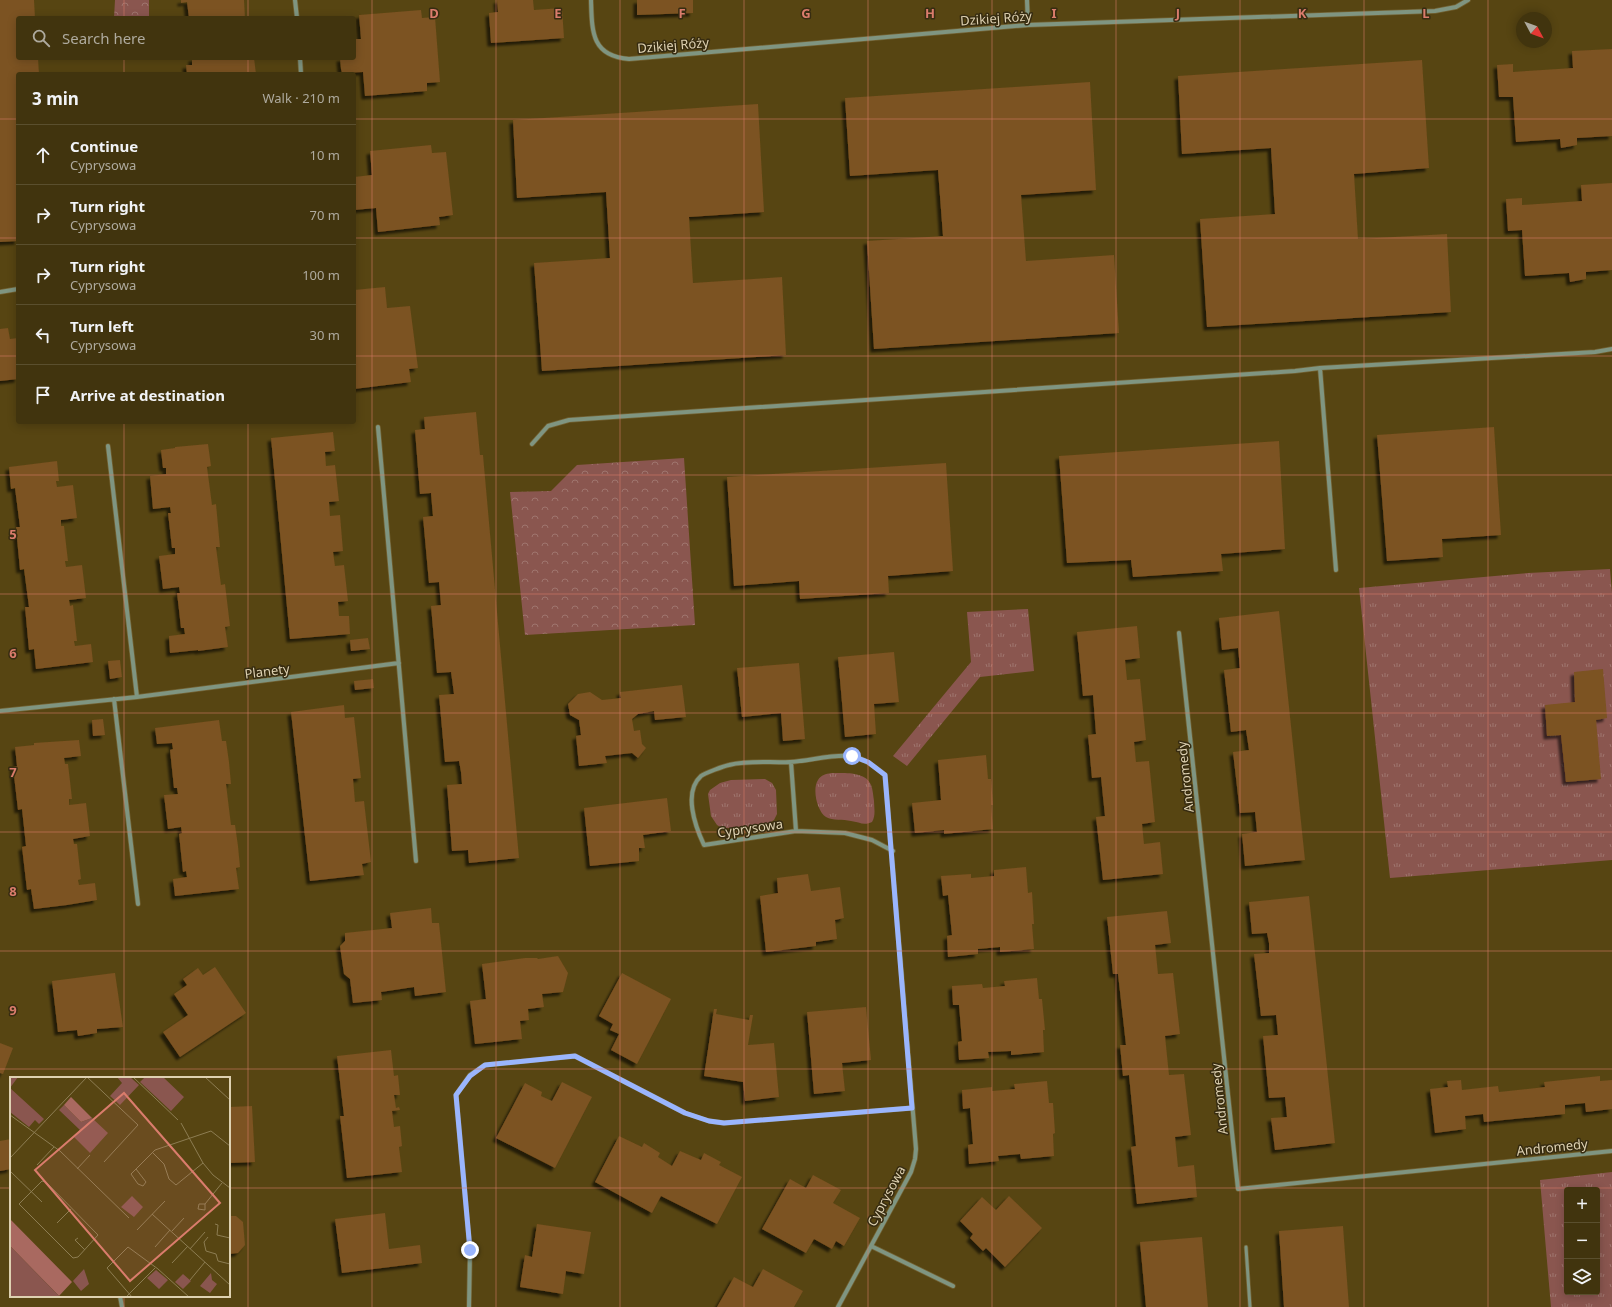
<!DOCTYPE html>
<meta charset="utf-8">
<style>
body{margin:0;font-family:"Noto Sans",sans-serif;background:#4c3f1c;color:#f1f3f6}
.controls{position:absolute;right:12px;bottom:12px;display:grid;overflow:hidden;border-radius:4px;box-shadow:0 2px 10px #0003}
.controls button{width:36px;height:36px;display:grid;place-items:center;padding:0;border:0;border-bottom:1px solid #5a4f2e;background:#41340e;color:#f1f3f6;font:20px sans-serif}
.compass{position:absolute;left:1516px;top:12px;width:36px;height:36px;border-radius:50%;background:#41340e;box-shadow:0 2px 10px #0003;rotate:131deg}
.stop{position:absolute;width:12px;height:12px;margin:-9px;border:3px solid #9ab5fd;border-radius:50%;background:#fff}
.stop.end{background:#9ab5fd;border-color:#fff;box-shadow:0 1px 4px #0008}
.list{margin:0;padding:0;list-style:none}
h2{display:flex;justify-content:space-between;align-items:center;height:52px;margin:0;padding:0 16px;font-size:17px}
h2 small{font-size:13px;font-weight:400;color:#aeaa9e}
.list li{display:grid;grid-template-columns:26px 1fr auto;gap:12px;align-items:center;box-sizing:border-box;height:60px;padding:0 16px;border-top:1px solid #5a4f2e}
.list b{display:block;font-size:15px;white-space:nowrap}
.list p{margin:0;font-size:13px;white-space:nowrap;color:#aeaa9e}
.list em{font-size:13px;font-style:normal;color:#aeaa9e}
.icon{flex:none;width:22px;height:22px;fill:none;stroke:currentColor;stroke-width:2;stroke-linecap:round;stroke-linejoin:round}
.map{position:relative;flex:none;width:1612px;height:1307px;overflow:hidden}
.search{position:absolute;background:#41340e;box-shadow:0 2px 10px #0003;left:16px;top:16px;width:340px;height:44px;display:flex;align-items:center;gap:10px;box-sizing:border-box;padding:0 14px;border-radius:4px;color:#aeaa9e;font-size:15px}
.panel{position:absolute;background:#41340e;box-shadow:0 2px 10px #0003;left:16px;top:72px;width:340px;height:352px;border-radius:4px}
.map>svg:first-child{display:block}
.grass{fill:url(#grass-tufts);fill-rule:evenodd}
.park{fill:url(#park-crowns)}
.building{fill:#7b5221;filter:url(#shadow)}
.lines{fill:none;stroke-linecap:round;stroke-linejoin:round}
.service-casing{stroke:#726132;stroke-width:4.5}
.minor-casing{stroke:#726132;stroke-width:5.5}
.service{stroke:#7f9581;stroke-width:3}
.minor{stroke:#7f9581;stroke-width:4}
.route{stroke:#9ab5fd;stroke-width:5}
.grid{fill:none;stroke:#da7c6c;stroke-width:1;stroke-opacity:0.55}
.labels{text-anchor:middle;stroke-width:3;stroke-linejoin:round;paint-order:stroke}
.street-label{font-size:13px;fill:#ded1b1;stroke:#372c11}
.inset-road{fill:none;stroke:#8d7d52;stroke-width:1}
.view{fill:#da7c6c;fill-opacity:0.15;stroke:#da7c6c;stroke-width:2}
.inset-edge{fill:none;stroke:#ded1b1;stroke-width:2}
.grid-label{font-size:13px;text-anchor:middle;font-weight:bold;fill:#da7c6c;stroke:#372c11;stroke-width:3;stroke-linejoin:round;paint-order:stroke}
</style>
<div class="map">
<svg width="1612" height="1307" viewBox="0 0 1612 1307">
<defs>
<pattern id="grass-tufts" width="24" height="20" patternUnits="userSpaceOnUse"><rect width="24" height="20" fill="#8a564f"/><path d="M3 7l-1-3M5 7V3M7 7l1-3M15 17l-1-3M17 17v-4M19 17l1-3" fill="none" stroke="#9f756e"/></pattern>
<pattern id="park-crowns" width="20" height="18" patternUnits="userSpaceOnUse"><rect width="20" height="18" fill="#8a564f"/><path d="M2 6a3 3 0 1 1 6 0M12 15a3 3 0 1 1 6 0" fill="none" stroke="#9f756e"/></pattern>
<filter id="shadow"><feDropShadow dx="-3.5" dy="3.5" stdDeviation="1" flood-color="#0009"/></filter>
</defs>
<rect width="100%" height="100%" fill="#574512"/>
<path class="grass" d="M1610,569L1612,593V860L1390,878L1359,588L1528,573Z
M1028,609L1034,671L980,677L907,766L893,756L971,662L967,612Z
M831,773C843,773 866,771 871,785C873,790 873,795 874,801C874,808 876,815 872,822C864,826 859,822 851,821C843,819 833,821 826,817C817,811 812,789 818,780C821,775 826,774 831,773Z
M765,779L772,783L776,790L777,814L774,820L766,825L735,828H722L717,825L711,816L708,794L710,790L720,783L731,780Z
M1612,1172V1307H1551L1540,1180ZM1567,1190H1597V1292H1567Z"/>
<path class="park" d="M115,0H149V18H114Z
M684,458L695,625L525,635L510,492L551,491L577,465Z"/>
<path class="building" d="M0,0H34L35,18H18V58H38L39,74H18V241L0,242Z
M181,0H244L245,18H189L187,2L181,3Z
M497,0H533L534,10L562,8L564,38L491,43L489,13L498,12Z
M637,0H693V13L637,15Z
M421,10L422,18L435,17L440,82L427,83V91L365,96L363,72L342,73L341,69L340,58H354V39H361L359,15Z
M1612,49V136L1577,138V145L1561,148L1560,139L1516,142L1513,97H1499L1497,65L1513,64V72L1573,68L1572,51Z
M192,58H254L256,74H187L186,65H192Z
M1422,60L1429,168L1354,174L1358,239L1447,234L1451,312L1207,327L1200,219L1275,214L1271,148L1182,154L1178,76Z
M1090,82L1096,190L1021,195L1026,261L1114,255L1119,333L874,349L867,241L943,236L938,170L850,176L845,98Z
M758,104L764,212L689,217L693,283L782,277L786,355L542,371L534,263L610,258L606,192L517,198L513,120Z
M431,145L432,153L446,152L453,215L439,217L440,225L378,232L376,208L354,210V177L372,175L370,151Z
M1612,183V270L1586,272V279L1570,282L1569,273L1525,276L1522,230L1508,231L1506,199L1522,198V205L1582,201L1581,185Z
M385,287L387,308L410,306L418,368L409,369L411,382L354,389V290Z
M8,328L10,339L18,338V379L0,381V329Z
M476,412L480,455H483L519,858L469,863L468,850L452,851L447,785L462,784L461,772L459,761L445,762L439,695L454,694L451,672L437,673L431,606L441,605L439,582L429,583L423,517L433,516L432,505L431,493L420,494L415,430L425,429L424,417Z
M1494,427L1501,535L1442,539L1443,557L1387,561L1377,435Z
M333,432L335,451L325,452L326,466L335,465L339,501L329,502L330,516L340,515L343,551L333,552L335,566L344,565L348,601L338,602L339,616H349L350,634L290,639L271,438Z
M1279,441L1285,549L1221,554L1223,571L1133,577L1131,560L1067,563L1059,456Z
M208,444L211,466L207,467L212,505L216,504L220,547H216L221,585L225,584L230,626L225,627L228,647L198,651V650L170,653L169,636L185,634L184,628H181L179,610L177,593H180L179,587L163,589L159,556L175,554V548H172L168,513H171L170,507L153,509L150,476L166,474V468H163L161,450L175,448V447Z
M57,461L59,481H56L57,487L73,485L77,518L61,520V526H64L66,544L68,561H65L66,567L82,565L86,598L69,600L70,606L73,605L77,641H74L75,646L91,644L93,662L36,669L34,649L29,650L25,607H29L24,569L20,570L18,549L16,527H20L15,488L11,489L9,467Z
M946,463L953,571L888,576L889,593L800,599L799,581L734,586L727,477Z
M1279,611L1305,860L1245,866L1242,834L1257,832L1255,812L1240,813L1233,752L1249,750L1246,730L1231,732L1224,670L1240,668L1238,648L1222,650L1219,618Z
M1137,626L1140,658L1125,660L1127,680L1140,679L1146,740L1134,742L1136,762L1149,761L1155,822L1142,824L1144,844L1160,842L1163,874L1103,880L1096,817L1105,816L1103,797L1101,777L1092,778L1088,735L1096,734L1093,695L1083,696L1077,632Z
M368,638L370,649L351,651L350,640Z
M894,652L899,702L874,704L876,734L845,737L838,657Z
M120,660L122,677L110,679L108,661Z
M799,663L805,739L783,741L781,713L742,717L737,668Z
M1603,669L1607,718L1596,720L1601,779L1566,782L1561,735L1547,736L1545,705L1575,702L1574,672Z
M373,679L374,688L355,690L354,681Z
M682,685L686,717L655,720L654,711L638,714L632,719L634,731L640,730L642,744L646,748L638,758L632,753L605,756L607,763L579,766L576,736L581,735L579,720L570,715L568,704L578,694L590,692L602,700L621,698L620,692Z
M344,705L345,718L354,717L361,778L353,779L355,802L364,801L371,862L362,864L364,875L310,881L291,712Z
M103,719L105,735L93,736L92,720Z
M219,720L222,741H226L229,762L231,784H226L231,825H235L238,846L240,867L236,868L239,889L175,896L173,879L187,877L186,871L183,872L179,834L182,833L181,827L168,829L164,795L178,794L177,788H174L170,750L173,749L172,743L157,744L155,728Z
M79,740L81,756L64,758L65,764H68L70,781L72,799H69V805L86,803L90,836L73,839L74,844H77L81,879L78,880L79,885L95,883L97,900L67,905L34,909L31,889L27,890L22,847L26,846L22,809L18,810L13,767L17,766L15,747L34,745V743Z
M986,755L988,779H991L993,805H991L993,829L944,834V830L915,833L912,803L941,800L938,760Z
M667,798L671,831L643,835L645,848H639V861L590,866L584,808Z
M1026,867L1028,893L1032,892L1034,924H1032L1034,949L1000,952V947L978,949V954L948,957L947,936L952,935L948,895L943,896L941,876L971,874V878L994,876V870Z
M808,874L811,891L840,887L844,918L835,920L837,939L816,942V946L766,952L760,896L778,893L777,878Z
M1309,896L1335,1143L1275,1150L1271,1118L1287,1117L1285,1097L1269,1098L1263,1036L1278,1035L1276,1015L1261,1016L1254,954L1269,953V943L1267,933L1252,934L1249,902Z
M431,908L432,923H439L446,992L415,996L414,987L381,992L382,1000L353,1003L350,979L344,974L340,946L345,941V933L392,928L390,913Z
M1167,911L1171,943L1155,945L1156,954L1158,974L1173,973L1180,1034L1165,1036L1169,1075L1184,1074L1191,1135L1175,1137L1178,1167L1194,1165L1197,1197L1137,1204L1131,1147L1136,1146L1129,1075L1123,1076L1120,1045H1126L1118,974H1113L1107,917Z
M558,956L568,973L563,992L542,994L544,1007L528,1009L529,1020L520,1021L522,1039L475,1044L470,1001L486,999L482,964L525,958H537L538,959Z
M215,967L246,1013L180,1057L163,1032L188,1015L174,994L187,985L183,979L198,968L203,975Z
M114,973H115L123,1027L97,1029V1033L78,1036L77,1030L58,1032L52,981Z
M622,973L671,999L637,1064L611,1050L619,1034L610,1030L613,1024L599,1016Z
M1037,978L1039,999H1042L1045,1030H1043L1044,1052L1011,1055V1051L988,1052L989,1058L959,1060L958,1042L962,1041L959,1005H953L952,986L982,984L983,988L1005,986L1004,981Z
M866,1007L871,1060L842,1063L845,1091L814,1094L807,1012Z
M714,1009H717L716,1014L749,1020L750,1015H753L748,1045L774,1043L779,1097L745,1101L743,1082L704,1076Z
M0,1043L13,1048L3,1074L0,1073Z
M391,1050L394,1076L398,1075L400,1095H394L396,1108L399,1107L400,1110L392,1111L394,1127L400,1126L402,1146L399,1147L402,1172L347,1178L340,1116H344L337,1056Z
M1600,1076V1081L1612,1080V1109L1586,1112L1585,1103L1565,1105V1114L1484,1122L1483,1114L1465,1116L1466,1129L1435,1133L1430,1089L1448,1087L1447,1081L1461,1080L1462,1090L1498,1086L1499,1092L1545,1087L1544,1082Z
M1047,1081L1049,1103H1053L1055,1133L1053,1134L1054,1156L1021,1159L1020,1154L998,1156L999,1161L969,1164L968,1145L973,1144L970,1108L963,1109L962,1090L992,1087V1091L1015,1089L1014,1084Z
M562,1082L592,1097L555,1168L496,1138L525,1083L542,1092L541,1096L552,1101Z
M252,1106L255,1162L229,1163V1107Z
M619,1136L642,1147L644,1143L660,1153L658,1157L672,1166L680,1151L701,1160L704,1153L721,1162L719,1165L742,1177L717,1224L661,1196L652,1213L595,1182Z
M11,1139V1169L0,1171V1141Z
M813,1175L841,1190L833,1203L860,1218L844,1246L836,1241L832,1249L814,1239L806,1253L762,1229L790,1179L806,1188Z
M1009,1196L1042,1228L1005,1267L986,1248L983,1251L970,1238L973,1234L960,1221L982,1197L996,1210Z
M385,1213L389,1249L420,1245L422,1263L342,1273L335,1219Z
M229,1216H236L243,1222L245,1245L238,1253L229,1254Z
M537,1224L591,1232L584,1274L566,1271L563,1294L520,1287L525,1255L532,1257Z
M1343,1226L1349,1307H1284L1279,1231Z
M1202,1237L1208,1307H1146L1140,1242Z
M763,1269L803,1291L794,1307H717L734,1277L753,1287Z"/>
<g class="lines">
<g class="service-casing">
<path id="service" d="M1246,1247L1250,1307"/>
</g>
<g class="minor-casing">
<path id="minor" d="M295,0L297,18
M591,0C592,31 591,56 629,59L1028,25L1435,11L1456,7L1468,0
M1027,0L1028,25
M300,58L301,74
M0,292L18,289
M1320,368L1336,570
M378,427L416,861
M532,444L548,426L569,420L1295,371L1320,368L1595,352L1612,349
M108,446L137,697
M1179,633L1238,1189L1612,1151
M114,699L138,904
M0,711L137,697L399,663
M791,762L796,831
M871,1246L953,1286
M120,1296L122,1307
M469,1307L470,1250L456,1095L470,1075L485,1065L575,1056L685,1113L709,1121L724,1123L912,1108
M838,1307L911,1172L915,1159L916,1149L885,775C875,767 864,758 851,756C831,754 810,761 790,762C770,763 749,760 729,765C724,766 705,773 701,776C683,792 695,826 704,845L796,831L845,833L872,840L893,851"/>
</g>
<use href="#service" class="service"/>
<use href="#minor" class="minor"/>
</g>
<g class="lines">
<path class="route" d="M470,1250L456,1095L470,1076L485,1065L575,1056L685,1113L709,1121L724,1123L912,1108L885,775L868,762L852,756"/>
</g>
<path class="grid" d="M124,0V18M248,0V18M372,0V1307M496,0V1307M620,0V1307M744,0V1307M868,0V1307M992,0V1307M1116,0V1307M1240,0V1307M1364,0V1307M1488,0V1307M124,58V74M248,58V74M0,119H18M354,119H1612M0,238H18M354,238H1612M0,356H18M354,356H1612M124,422V1078M248,422V1307M0,475H1612M0,594H1612M0,713H1612M0,832H1612M0,951H1612M0,1069H1612M0,1188H11M229,1188H1612M124,1296V1307"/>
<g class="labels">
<g class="street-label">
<text transform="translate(996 18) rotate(-4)" y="5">Dzikiej Róży</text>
<text transform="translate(673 45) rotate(-5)" y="5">Dzikiej Róży</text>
<text transform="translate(267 671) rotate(-7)" y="5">Planety</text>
<text transform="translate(1185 777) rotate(-96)" y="5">Andromedy</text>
<text transform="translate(750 828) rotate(-8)" y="5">Cyprysowa</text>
<text transform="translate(1219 1099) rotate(-96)" y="5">Andromedy</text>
<text transform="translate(1552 1147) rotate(-6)" y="5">Andromedy</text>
<text transform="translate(886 1196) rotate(-62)" y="5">Cyprysowa</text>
</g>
</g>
<g transform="translate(10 1077)">
<rect width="220" height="220" fill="#574512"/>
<path d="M0,0H8L0,11L34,42L29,47L25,43L19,50L0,35ZM107,0H120L129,8L110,28L100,19L112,6ZM135,0H153L174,20L161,34L130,5ZM54,28L71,45L82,41L98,56L80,76L64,60L70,53L49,33ZM74,192L79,207L71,214L63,204ZM146,193L158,203L149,212L137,201ZM201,196L202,203L207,207L200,216L190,209ZM173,197L181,204L173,212L165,205Z" fill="#8a564f"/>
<path d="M61,20L82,41L71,45L54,28ZM0,142L62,205L49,219L0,169Z" fill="#a96960"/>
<path d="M122,119L133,130L124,140L111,130ZM0,169L49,219L48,220H0Z" fill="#8a564f"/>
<path class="inset-road" d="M77,0L128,48L94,85M123,0L168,43M195,0L220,23M0,38L50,74L119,141M171,46L193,86L203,98L220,111M142,75L154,87L159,102L166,108L193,86M0,81L77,0M27,88L44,70M67,92L80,78M126,92L136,105L133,109L128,107L121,97L145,73L201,54L220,69M0,94L32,125M32,104L36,105L88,158L68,180L63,181L9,127ZM195,127H189L188,132L195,133V127L212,106M142,137L220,208M47,146L61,132M205,147L208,148L207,158L220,161M127,153L155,124M162,154L174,141M198,160L194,165L196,174L206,177L208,184L220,187M68,161L65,163L75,173M145,170L160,153M180,172L195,155M162,186L178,169M180,203L195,185M116,220L145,191M122,220L97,191L118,170L148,192L179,220"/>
<path class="view" d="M114,16L210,126L120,204L25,93Z"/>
<rect width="220" height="220" class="inset-edge"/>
</g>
<g class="grid-label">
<text x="434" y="18">D</text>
<text x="558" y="18">E</text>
<text x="682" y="18">F</text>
<text x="806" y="18">G</text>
<text x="930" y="18">H</text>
<text x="1054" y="18">I</text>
<text x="1178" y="18">J</text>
<text x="1302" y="18">K</text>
<text x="1426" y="18">L</text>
<text x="13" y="539">5</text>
<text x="13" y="658">6</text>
<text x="13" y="777">7</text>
<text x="13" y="896">8</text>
<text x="13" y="1015">9</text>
</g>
</svg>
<div class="controls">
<button>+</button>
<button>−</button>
<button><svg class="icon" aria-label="layers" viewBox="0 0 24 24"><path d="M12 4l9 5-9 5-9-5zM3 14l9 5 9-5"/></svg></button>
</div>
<svg class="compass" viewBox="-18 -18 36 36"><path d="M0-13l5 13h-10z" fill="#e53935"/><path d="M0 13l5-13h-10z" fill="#aeaa9e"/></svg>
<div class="stop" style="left:852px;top:756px"></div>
<div class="stop end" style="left:470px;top:1250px"></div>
<div class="search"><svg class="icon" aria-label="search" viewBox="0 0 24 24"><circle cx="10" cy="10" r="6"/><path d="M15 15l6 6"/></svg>Search here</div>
<section class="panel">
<h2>3 min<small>Walk · 210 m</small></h2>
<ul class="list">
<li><svg class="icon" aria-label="ahead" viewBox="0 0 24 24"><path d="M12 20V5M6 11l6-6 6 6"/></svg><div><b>Continue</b><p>Cyprysowa</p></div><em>10 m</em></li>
<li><svg class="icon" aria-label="right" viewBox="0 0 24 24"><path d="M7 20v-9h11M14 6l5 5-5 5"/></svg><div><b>Turn right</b><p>Cyprysowa</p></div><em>70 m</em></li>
<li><svg class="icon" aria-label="right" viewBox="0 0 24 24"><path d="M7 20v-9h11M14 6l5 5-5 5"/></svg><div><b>Turn right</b><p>Cyprysowa</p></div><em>100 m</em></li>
<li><svg class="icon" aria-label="left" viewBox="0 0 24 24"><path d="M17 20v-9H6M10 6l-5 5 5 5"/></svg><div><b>Turn left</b><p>Cyprysowa</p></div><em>30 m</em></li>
<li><svg class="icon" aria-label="arrive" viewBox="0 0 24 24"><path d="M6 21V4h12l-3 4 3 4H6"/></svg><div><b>Arrive at destination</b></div></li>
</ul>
</section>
</div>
